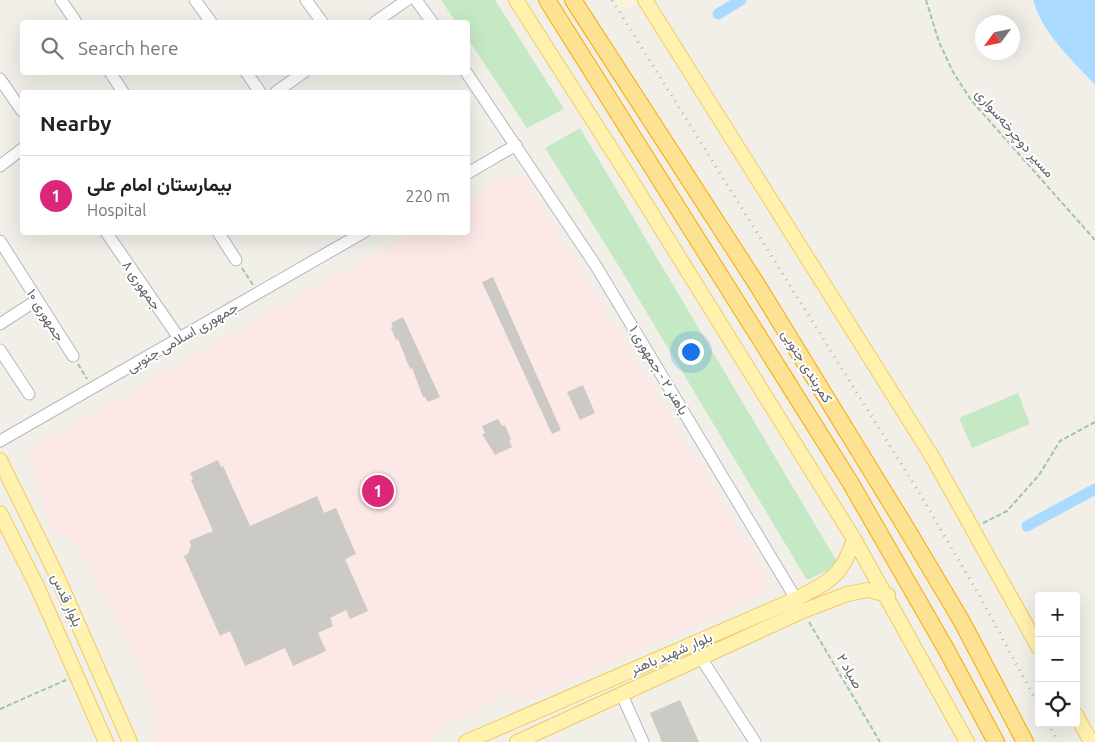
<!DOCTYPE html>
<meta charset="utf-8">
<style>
body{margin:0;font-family:Ubuntu,Vazirmatn,sans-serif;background:#f6f6f6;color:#222}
.controls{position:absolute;right:15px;bottom:15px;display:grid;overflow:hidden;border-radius:5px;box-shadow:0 5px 20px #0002}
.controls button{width:45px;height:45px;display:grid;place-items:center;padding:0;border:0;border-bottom:1px solid #e0e0e0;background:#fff;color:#222;font:25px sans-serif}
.compass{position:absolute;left:975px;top:15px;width:45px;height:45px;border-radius:50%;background:#fff;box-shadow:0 5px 20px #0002;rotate:237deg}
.you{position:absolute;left:690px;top:351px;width:18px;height:18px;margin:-12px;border:4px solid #fff;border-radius:50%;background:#1a73e8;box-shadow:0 0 0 8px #1a73e833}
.badge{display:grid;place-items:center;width:32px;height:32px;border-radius:50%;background:#db2777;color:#fff;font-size:16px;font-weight:700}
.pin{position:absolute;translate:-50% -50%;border:2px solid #fff;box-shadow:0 1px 5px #0006}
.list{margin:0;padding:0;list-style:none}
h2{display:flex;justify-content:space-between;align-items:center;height:65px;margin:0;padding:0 20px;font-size:21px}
h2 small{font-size:16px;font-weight:400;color:#767676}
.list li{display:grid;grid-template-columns:32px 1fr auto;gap:15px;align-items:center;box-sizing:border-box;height:80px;padding:0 20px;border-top:1px solid #e0e0e0}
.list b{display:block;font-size:19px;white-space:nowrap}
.list p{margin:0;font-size:16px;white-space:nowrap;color:#767676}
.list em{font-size:16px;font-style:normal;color:#767676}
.icon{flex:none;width:28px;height:28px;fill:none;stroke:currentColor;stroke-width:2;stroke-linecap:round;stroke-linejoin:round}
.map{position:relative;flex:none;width:1095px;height:742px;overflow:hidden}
.search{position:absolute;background:#fff;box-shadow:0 5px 20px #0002;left:20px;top:20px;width:450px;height:55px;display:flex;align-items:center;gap:12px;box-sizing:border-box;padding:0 18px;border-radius:5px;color:#767676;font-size:19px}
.panel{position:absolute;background:#fff;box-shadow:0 5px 20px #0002;left:20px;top:90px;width:450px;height:145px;border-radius:5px}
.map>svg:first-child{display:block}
.medical{fill:#fce8e6}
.green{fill:#c5e8c5}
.sand{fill:#fbf3d9}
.water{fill:#aadaff}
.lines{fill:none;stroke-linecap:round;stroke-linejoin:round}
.canal{stroke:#aadaff;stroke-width:11}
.building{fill:#cccac5}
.minor-casing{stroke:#b5b8bc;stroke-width:13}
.major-casing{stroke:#f2c960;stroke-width:16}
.highway-casing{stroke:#f9ab00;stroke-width:18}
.path{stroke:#9cc7a9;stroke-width:2;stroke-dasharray:5 2.5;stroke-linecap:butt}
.minor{stroke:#fff;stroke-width:11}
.major{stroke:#fff2af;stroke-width:14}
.highway{stroke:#fde293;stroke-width:16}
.rail{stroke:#b6b7b8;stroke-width:3;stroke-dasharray:1 6;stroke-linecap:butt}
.labels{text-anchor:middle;stroke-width:4;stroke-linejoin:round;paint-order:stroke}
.street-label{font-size:14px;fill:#5f6368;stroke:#fff}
</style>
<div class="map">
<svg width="1095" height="742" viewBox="0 0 1095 742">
<rect width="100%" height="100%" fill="#f1efe8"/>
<path class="medical" d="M508,176L525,178L768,578L761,596L529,700L509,691L473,712L438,728L432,742H153L158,714L133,653L84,559L71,539L51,531L28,451L410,233L468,232V200Z"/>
<path class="green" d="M441,0H495L564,109L527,128L468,39V22H456Z
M580,128L839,565L807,580L620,268L545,148Z
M1018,393L1030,424L972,448L959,418Z"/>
<path class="sand" d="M612,0H654L619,10Z"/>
<path class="water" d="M1033,0H1095V85C1071,58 1044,36 1033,0Z"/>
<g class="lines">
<path class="canal" d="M718,14L741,0
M1027,526L1095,489"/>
</g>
<path class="building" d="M493,277L561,430L552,434L482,282Z
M403,317L440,397L428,402L425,397H423L412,368L410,369L398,339L396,340L391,328L393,327L391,323Z
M583,385L595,413L580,420L567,392Z
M498,419L502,426L505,425L511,439L509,440L512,447L495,455L482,434L485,433L482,426Z
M218,460L221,467L223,466L250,526L317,496L324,513L336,508L356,554L345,559L368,611L350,619L346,610L330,618L333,626L318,633L326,651L293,666L285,648L245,666L230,631L220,636L184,556L188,554L191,545L189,541L213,531L191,480L193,479L190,473Z
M680,700L699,742H662L650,713Z"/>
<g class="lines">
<g class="minor-casing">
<path id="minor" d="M61,0L76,22
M195,0L211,22
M306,0L322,22
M416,0L432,22
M375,22L407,0
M110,72L123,92
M246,72L260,92
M466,72L596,266L796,599
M0,79L22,111
M276,92L304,72
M0,166L22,149
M468,173L516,145
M106,232L179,338
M218,232L236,260
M0,241L73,356
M0,324L37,300
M0,350L29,394
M0,441L364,232
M701,658L755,742
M622,695L643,742"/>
</g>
<g class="major-casing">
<path id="major" d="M516,0L631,180L854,539L967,742
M645,0L933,458L1039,648
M0,460L56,574L130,742
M0,513L36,584L106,742
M1076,715L1091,742
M466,742L796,599C831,580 841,578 854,539
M517,742L803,611L847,594L868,590L888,595"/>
</g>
<g class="highway-casing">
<path id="highway" d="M547,0L850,482L946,649L996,742
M573,0L756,283L905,526L961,620L1025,742"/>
</g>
<path class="path" d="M926,0L939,42L953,72L971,100L1095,240
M242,268L253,285
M78,364L87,379
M983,523L1007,511L1039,475L1060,441L1095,422
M809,622L880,742
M0,709L66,680"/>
<use href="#minor" class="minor"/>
<use href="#major" class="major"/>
<use href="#highway" class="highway"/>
<path class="rail" d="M612,0L920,494L979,595L1039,706
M1048,723L1058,742"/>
</g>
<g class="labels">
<g class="street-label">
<text transform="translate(1015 133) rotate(49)" y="5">مسیر دوچرخه‌سواری</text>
<text transform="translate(142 285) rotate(55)" y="5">جمهوری ۸</text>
<text transform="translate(46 315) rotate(58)" y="5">جمهوری ۱۰</text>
<text transform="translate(182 337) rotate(-30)" y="5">جمهوری اسلامی جنوبی</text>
<text transform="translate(807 366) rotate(58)" y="5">کمربندی جنوبی</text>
<text transform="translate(659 370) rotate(59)" y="5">باهنر ۲ - جمهوری ۱</text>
<text transform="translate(67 600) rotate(66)" y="5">بلوار قدس</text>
<text transform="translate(671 653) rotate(-23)" y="5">بلوار شهید باهنر</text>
<text transform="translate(850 671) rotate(60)" y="5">صیاد ۲</text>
</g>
</g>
</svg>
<div class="controls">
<button>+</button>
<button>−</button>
<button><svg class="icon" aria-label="locate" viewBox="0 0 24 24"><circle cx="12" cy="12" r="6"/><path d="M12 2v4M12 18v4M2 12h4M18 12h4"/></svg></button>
</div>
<svg class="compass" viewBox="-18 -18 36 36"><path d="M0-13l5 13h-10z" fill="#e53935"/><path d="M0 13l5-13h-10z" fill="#767676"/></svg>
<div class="you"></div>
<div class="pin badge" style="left:378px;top:491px">1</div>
<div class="search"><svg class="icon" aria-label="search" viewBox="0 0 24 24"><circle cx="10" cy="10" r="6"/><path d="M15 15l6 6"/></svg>Search here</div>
<section class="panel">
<h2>Nearby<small></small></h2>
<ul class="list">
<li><span class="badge">1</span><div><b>بیمارستان امام علی</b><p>Hospital</p></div><em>220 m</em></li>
</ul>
</section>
</div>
